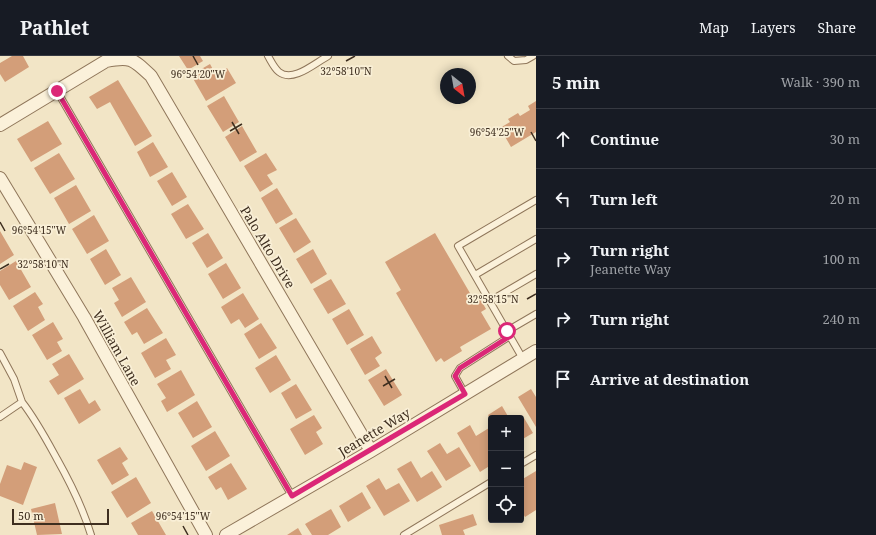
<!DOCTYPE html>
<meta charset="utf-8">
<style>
body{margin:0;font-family:"Noto Serif",serif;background:#20242c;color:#f1f3f6}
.controls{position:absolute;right:12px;bottom:12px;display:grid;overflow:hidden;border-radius:4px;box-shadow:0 2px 10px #0003}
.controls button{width:36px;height:36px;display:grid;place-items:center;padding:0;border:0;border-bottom:1px solid #363941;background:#171b24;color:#f1f3f6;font:20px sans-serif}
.compass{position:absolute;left:440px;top:12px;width:36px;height:36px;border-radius:50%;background:#171b24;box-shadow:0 2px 10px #0003;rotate:149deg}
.scale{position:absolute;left:12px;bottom:10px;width:97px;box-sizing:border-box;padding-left:4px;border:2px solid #3e2e1f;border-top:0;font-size:11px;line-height:14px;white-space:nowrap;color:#3e2e1f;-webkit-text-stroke:3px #f9efd6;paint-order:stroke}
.stop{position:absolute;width:12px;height:12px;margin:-9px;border:3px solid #db2777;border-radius:50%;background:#fff}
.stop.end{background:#db2777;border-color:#fff;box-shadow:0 1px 4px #0008}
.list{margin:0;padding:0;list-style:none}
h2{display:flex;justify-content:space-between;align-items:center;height:52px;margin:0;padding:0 16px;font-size:17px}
h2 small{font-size:13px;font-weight:400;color:#9ea1a6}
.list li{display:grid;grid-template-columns:26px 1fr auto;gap:12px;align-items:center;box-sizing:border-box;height:60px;padding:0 16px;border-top:1px solid #363941}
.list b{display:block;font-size:15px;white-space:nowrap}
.list p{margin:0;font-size:13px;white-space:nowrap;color:#9ea1a6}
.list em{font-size:13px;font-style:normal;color:#9ea1a6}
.icon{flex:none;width:22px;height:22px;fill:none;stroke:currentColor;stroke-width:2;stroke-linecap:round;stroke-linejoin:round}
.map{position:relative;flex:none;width:536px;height:479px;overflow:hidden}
header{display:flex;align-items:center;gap:24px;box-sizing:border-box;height:56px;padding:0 20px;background:#171b24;border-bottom:1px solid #363941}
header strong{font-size:19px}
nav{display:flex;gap:22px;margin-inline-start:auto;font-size:14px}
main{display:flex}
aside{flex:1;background:#171b24}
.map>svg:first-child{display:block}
.building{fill:#d39e79}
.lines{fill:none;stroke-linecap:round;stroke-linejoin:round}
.lane-casing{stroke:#8f765a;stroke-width:8}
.street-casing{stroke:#8f765a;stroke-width:14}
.lane{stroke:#fbf1da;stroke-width:6}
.street{stroke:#fbf1da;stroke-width:12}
.route{stroke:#db2777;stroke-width:5}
.ticks{fill:none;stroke:#3e2e1f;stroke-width:1.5}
.labels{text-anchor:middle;stroke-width:3.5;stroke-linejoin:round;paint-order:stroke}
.street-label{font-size:13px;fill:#3e2e1f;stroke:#f9efd6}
.ticks-label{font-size:10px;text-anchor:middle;fill:#3e2e1f;stroke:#f9efd6;stroke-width:3.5;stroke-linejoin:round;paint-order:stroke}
</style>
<header>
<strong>Pathlet</strong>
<nav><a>Map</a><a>Layers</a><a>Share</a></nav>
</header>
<main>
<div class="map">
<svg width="536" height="479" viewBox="0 0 536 479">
<rect width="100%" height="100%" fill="#f2e5c6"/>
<path class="building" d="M12,0H23L29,11L5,26L0,18V7Z
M179,0H200L203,5L188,14Z
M210,8L216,19L227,12L236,27L206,45L191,19Z
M118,24L152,80L135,90L110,46L97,53L89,41Z
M224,40L239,66L223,76L207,50Z
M536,45V76L511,91L500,72L510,66L508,63L518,57L520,60L530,54L528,50Z
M48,65L62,88L31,106L17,83Z
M242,70L257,96L240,106L225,81Z
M153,86L168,111L150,121L137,96Z
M59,97L75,123L50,138L34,112Z
M266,97L277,114L267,119L273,128L260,136L244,110Z
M172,116L187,141L172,150L157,125Z
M76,129L91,155L69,168L54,142Z
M277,132L293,158L276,168L261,142Z
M188,148L204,173L186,183L171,158Z
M94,159L109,185L87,198L72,173Z
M296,162L311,186L294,197L279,172Z
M0,175L14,199L0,208Z
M208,177L223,202L207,212L192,187Z
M435,177L474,244L479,241L486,253L481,256L491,273L460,291L462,295L444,306L441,302L436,306L396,237L401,234L385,206Z
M106,193L121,219L105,229L90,203Z
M313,193L327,218L311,228L296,203Z
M16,205L31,231L9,244L0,229V215Z
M226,207L241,232L223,243L208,218Z
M131,221L146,246L122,261L114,247L119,244L112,232Z
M331,223L346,248L328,258L313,233Z
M35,236L43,248L38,251L45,264L28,275L13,250Z
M243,237L259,263L245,272L239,263L231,268L221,251Z
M147,252L163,277L144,288L137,276L132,279L124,266Z
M349,253L364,279L347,289L332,263Z
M53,266L63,283L57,286L62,295L47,304L32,279Z
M261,267L277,292L259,303L244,278Z
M372,280L382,297L375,302L380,310L365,319L350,293Z
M166,282L176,299L166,304L171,313L155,322L141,297Z
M69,298L84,323L58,339L49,325L59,319L52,308Z
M276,299L291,324L270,337L255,312Z
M386,313L402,339L384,350L368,324Z
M181,314L195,339L167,356L161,345L166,342L157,328Z
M296,328L312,354L296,363L281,337Z
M80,333L89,348L95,344L101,354L79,368L64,342Z
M531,333L536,341V371L518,341Z
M197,345L212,371L193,382L178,357Z
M502,350L509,362H491V365L488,359Z
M314,359L322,372L316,376L323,388L305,399L290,373Z
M524,362L533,377L521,384V364Z
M470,369L476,380L489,372L491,375V409L480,416L457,377Z
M215,375L230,400L206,415L191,390Z
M440,387L447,398L459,391L471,410L446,425L427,395Z
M120,391L128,403L122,407L129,419L112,429L97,404Z
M411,405L421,422L432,415L442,431L417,446L397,413Z
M24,406L37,411L23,449L0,440V428L7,409L21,414Z
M231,407L247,433L228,444L221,431L216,434L208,421Z
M536,415V454L525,461L521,454V424Z
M136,421L151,447L127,462L111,436Z
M379,422L386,434L399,427L410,445L384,460L366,430Z
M362,436L371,452L348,466L339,450Z
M55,447L62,478L37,479L31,453Z
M331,453L341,471L328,479H312L305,468Z
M152,455L166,479H138L131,467Z
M473,458L477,469L463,474L465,479H442L439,469Z
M298,472L302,479H287Z"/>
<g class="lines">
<g class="lane-casing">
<path id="lane" d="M268,0C271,5 274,12 279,16C293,27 315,7 328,0
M508,0L514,5L526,4L533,0
M57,35L292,440
M475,219L536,183
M490,245L536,218
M507,275L536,258
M0,297L14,323L22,346L0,361
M523,303L458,190L536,144
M465,338L455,320L460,312L510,280
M22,346C36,364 46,383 57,403C71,428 83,452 91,479
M521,408L536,399
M404,479L491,426"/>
</g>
<g class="street-casing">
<path id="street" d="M0,69L106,5C131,0 133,3 151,20L371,395
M0,122L84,261L206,479
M226,479L371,395L536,295"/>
</g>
<use href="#lane" class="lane"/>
<use href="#street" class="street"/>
</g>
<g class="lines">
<path class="route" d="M57,35L292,440L465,338L455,320L460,312L510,280L507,275"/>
</g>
<path class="ticks" d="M193,0L198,9M346,5L355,0M232,66L239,78M230,75L242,68M531,76L536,85M0,166L5,175M0,213L9,208M527,243L536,238M385,320L392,332M383,330L395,323M183,470L188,479"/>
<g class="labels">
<g class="street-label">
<text transform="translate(268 191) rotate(59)" y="5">Palo Alto Drive</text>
<text transform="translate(117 292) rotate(61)" y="5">William Lane</text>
<text transform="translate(374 376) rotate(-31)" y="5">Jeanette Way</text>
</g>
</g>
<g class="ticks-label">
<text x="346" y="19">32°58'10"N</text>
<text x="198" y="22">96°54'20"W</text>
<text x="497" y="80">96°54'25"W</text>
<text x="39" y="178">96°54'15"W</text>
<text x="43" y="212">32°58'10"N</text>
<text x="493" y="247">32°58'15"N</text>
<text x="183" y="464">96°54'15"W</text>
</g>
</svg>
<div class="controls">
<button>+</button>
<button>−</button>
<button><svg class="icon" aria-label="locate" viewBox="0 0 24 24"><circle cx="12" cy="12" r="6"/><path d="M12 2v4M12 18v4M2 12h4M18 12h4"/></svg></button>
</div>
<svg class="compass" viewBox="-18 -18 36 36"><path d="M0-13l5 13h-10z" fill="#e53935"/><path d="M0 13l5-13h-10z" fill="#9ea1a6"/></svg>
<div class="scale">50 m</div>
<div class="stop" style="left:507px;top:275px"></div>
<div class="stop end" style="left:57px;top:35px"></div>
</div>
<aside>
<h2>5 min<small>Walk · 390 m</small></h2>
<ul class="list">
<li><svg class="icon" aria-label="ahead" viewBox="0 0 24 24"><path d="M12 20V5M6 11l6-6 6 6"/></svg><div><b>Continue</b></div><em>30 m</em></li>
<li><svg class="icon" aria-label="left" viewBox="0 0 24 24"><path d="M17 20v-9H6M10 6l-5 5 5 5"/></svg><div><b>Turn left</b></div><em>20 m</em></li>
<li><svg class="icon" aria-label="right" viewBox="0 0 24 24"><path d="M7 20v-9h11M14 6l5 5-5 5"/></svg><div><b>Turn right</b><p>Jeanette Way</p></div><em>100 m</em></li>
<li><svg class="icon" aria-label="right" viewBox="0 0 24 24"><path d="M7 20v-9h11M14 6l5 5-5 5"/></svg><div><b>Turn right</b></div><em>240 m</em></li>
<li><svg class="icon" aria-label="arrive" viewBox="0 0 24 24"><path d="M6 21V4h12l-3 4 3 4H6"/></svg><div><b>Arrive at destination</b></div></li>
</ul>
</aside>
</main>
